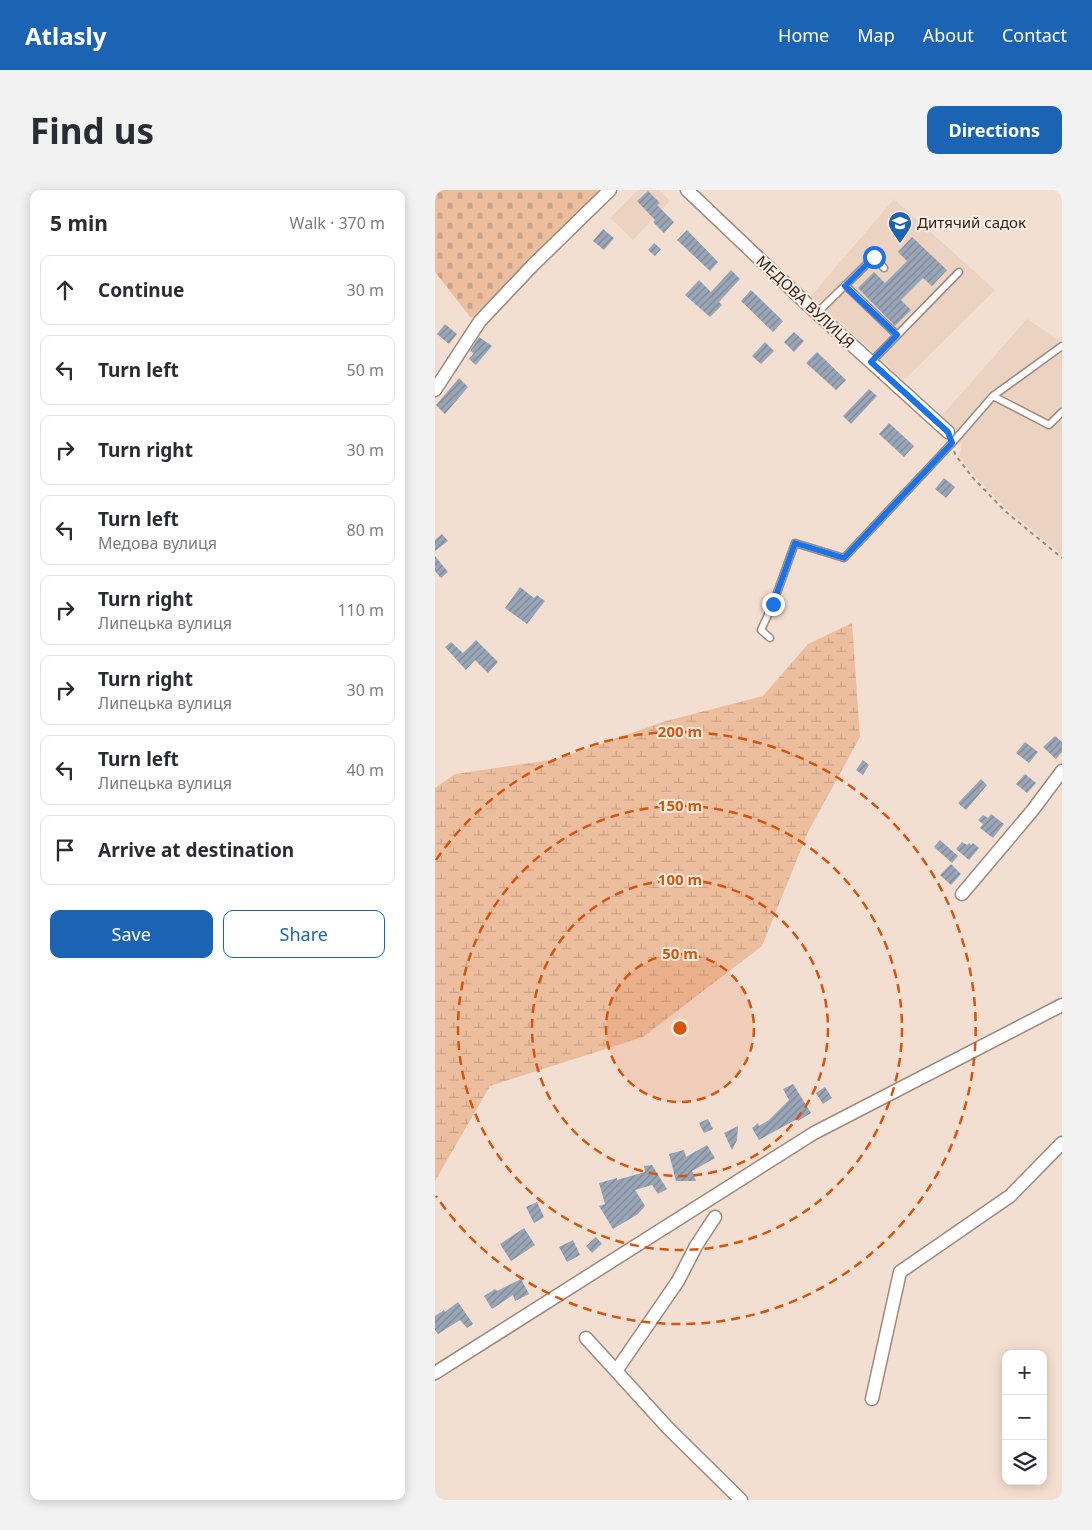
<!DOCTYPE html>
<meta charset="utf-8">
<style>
body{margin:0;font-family:"Noto Sans",sans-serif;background:#f2f2f3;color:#2b2b33}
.controls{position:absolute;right:15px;bottom:15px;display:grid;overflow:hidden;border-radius:10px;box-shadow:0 2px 12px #0003}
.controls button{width:45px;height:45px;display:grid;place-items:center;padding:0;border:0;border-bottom:1px solid #e1e1e2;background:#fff;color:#2b2b33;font:25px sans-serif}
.stop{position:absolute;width:15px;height:15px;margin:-11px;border:4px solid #1a73e8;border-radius:50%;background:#fff}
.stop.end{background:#1a73e8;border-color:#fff;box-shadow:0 1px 5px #0008}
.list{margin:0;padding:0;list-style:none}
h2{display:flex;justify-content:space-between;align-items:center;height:65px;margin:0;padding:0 20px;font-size:21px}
h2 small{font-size:16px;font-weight:400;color:#7c7c81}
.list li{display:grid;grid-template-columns:32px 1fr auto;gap:15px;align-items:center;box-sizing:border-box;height:70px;margin:0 10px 10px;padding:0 10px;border:1px solid #e1e1e2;border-radius:10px}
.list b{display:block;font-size:19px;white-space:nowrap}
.list p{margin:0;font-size:16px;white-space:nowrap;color:#7c7c81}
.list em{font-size:16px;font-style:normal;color:#7c7c81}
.actions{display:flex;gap:10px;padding:15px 20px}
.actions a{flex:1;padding:11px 0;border:1px solid #1b64b4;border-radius:10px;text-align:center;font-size:18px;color:#1b64b4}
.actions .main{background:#1b64b4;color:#fff}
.icon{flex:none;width:28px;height:28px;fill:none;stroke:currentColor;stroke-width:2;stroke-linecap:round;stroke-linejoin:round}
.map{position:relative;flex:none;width:627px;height:1310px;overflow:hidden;border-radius:10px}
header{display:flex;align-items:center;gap:30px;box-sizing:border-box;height:70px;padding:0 25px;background:#1b64b4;color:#fff}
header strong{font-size:24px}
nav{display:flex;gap:28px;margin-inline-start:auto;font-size:18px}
.intro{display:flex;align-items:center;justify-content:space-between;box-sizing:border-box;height:120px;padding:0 30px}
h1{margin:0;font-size:35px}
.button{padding:12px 22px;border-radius:10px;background:#1b64b4;color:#fff;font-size:18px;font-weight:700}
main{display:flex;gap:30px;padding:0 30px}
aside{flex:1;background:#fff;border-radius:10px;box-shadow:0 2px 12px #0003}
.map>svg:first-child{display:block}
.built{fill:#ecd2c0}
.wetland{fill:url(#wetland-marsh)}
.cemetery{fill:url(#cemetery-stones)}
.building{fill:url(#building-hatch)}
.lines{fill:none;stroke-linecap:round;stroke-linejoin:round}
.service-casing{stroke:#9c8a7e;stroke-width:9}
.minor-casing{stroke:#9c8a7e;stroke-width:15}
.path{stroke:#9a8c82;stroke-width:2;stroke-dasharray:4 4;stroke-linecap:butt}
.service{stroke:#fff;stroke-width:6}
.minor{stroke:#fff;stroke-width:12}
.route{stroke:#1a73e8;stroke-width:6}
.ring{fill:none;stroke:#d5540e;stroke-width:2.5;stroke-dasharray:9 6}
.labels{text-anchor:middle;stroke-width:4;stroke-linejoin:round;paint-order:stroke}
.poi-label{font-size:15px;fill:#2d2621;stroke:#fdede2;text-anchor:start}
.street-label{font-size:15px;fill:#2d2621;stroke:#fdede2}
.centre{fill:#d5540e;stroke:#fdede2;stroke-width:2.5}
.ring-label{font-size:15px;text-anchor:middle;font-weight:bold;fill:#d5540e;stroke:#fdede2;stroke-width:4;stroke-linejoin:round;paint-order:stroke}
</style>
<header>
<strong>Atlasly</strong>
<nav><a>Home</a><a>Map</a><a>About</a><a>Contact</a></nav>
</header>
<div class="intro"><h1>Find us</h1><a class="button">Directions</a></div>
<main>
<aside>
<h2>5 min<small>Walk · 370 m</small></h2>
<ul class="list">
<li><svg class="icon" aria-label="ahead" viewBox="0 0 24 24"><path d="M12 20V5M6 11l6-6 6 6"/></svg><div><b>Continue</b></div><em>30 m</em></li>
<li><svg class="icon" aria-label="left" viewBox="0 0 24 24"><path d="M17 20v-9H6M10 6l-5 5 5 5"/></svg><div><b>Turn left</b></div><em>50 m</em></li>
<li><svg class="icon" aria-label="right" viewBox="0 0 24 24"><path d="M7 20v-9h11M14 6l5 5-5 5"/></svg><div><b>Turn right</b></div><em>30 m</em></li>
<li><svg class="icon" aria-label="left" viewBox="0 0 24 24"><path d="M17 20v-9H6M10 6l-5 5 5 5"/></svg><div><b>Turn left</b><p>Медова вулиця</p></div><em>80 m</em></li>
<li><svg class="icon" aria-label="right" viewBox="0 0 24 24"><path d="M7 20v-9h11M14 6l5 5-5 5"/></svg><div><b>Turn right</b><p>Липецька вулиця</p></div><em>110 m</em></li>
<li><svg class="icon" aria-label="right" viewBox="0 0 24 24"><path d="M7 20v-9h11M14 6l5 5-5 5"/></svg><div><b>Turn right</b><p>Липецька вулиця</p></div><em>30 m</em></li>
<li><svg class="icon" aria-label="left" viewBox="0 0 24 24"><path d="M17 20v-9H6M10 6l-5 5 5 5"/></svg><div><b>Turn left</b><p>Липецька вулиця</p></div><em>40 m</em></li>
<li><svg class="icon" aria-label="arrive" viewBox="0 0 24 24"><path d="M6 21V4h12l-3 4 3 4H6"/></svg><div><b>Arrive at destination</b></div></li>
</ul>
<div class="actions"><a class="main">Save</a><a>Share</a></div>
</aside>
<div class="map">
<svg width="627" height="1310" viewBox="0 0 627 1310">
<defs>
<pattern id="wetland-marsh" width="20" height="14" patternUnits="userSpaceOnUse" patternTransform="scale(1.25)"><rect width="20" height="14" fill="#edbe9e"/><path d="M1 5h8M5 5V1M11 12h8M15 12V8" fill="none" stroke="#cca388"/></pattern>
<pattern id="cemetery-stones" width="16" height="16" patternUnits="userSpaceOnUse" patternTransform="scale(1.25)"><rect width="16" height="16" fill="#edbe9e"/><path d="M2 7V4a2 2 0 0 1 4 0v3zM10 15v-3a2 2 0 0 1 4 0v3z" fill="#cca388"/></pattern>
<pattern id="building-hatch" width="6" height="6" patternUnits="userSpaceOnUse" patternTransform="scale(1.25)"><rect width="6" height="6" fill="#99a6b7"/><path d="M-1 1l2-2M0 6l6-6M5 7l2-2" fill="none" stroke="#7d8794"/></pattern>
</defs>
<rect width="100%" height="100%" fill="#f3dfd1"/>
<path class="built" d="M203,0H224L235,11L198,50L175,28Z
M459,9L560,100L469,190L376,106Z
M592,129L627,152V365L570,317L544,291L524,267L527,254L502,231Z"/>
<path class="wetland" d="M417,433L425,547L373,642L327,756L208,847L55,896L0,991V598L20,584L122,569L231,531L328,506L373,454Z"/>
<path class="cemetery" d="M0,0H168L36,128L0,82Z"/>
<path class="building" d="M213,1L225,13L222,15L239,32L229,43L218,32L220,30L202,11Z
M168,39L179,48L169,60L158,51Z
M252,40L283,72L275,81L242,50Z
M477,47L512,80L497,96L488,88L466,110L476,120L460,136L423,98L439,82L450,93L472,71L463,62Z
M219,53L226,59L220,66L213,60Z
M296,80L305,89L284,112L287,115L275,127L250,105L264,90L276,102Z
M316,100L348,131L338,142L306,111Z
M10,134L22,144L14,154L2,144Z
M359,142L369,151L359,162L349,152Z
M44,147L57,156L41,175L34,169L39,163L35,161Z
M330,152L339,161L326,174L317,166Z
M382,162L411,190L401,200L371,173Z
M24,188L33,197L10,224L1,215Z
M434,199L442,206L416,234L408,226Z
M454,233L479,256L469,267L444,244Z
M509,288L520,297L511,308L500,299Z
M7,344L13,351L0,361V350Z
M0,366L13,382L6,388L0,381Z
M85,397L99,408L102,405L110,411L92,434L70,418Z
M41,450L63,472L53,483L40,470L31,480L10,457L16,452L28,463Z
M620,546L627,552V562L621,569L608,557Z
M590,552L603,562L594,573L581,563Z
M428,570L434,575L428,585L421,580Z
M590,584L601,593L592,603L581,594Z
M546,589L552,595L531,620L523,613Z
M556,624L569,634L558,648L545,638L548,634L543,630L548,625L553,628Z
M505,650L523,666L517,673L499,657Z
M527,652L532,655L534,653L536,655L538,653L544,658L534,670L521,659Z
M516,674L526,684L516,695L505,685Z
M358,894L376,923L363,931L362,929L324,950L317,938L323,933L324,936L334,930L354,910L348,899Z
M390,897L397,908L388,914L381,903Z
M273,929L278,939L269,943L264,933Z
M303,936L302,950L297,960L289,943Z
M272,955L280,968L257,981L261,991H241L234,964L249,960L251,967Z
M217,975L232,999L223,1004L217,995L200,1000L210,1016L203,1024L178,1039L164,1016L170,1014L164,993L182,988V990L210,982L209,976Z
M102,1012L109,1027L99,1033L91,1017Z
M89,1038L100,1055L76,1071L65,1054Z
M161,1047L167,1054L157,1063L151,1056Z
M138,1050L145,1065L132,1072L124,1057Z
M86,1089L94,1104L80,1111L78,1105L57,1119L49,1106L60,1099L62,1101Z
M23,1112L38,1134L32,1138L25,1130L3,1144L0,1140V1126L9,1120L10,1122Z"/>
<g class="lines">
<g class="service-casing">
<path id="service" d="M410,95L462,145
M382,123L439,67L449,78
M436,172L524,82
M558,206L627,156
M335,448L326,440L338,414L360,353L409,368L517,253L558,206L614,235L627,222"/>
</g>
<g class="minor-casing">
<path id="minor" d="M252,0L373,115L513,242
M0,200L45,131L97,76L175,0
M527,704L597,621L627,581
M151,1148L233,1238L306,1310
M181,1181L243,1091L261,1056L280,1027
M0,1183L379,943L627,815
M437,1209L465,1082L575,1006L627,953"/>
</g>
<path class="path" d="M519,261L521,266L539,289L570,321L627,368"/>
<use href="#service" class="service"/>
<use href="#minor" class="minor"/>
</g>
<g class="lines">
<path class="route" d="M338,414L360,353L409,368L517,253L513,242L436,172L462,145L410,96L439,67"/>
</g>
<circle cx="245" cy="838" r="74" fill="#d5540e" fill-opacity=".12"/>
<g class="ring">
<circle cx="245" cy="838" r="74"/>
<circle cx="245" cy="838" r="148"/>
<circle cx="245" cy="838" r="222"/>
<path d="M1 670A296 296 0 1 1 1 1006"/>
</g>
<defs>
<g id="school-pin" transform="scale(1.25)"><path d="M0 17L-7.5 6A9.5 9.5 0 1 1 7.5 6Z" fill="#1b64b4" stroke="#fdede2"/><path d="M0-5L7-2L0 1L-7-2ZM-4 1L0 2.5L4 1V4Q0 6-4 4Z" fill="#fff"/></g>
</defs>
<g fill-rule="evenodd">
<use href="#school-pin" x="465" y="33"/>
</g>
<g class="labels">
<g class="poi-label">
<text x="482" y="38">Дитячий садок</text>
</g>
<g class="street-label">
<text transform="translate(370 112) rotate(43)" y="5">МЕДОВА ВУЛИЦЯ</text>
</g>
</g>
<circle cx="245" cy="838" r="8" class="centre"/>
<g class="ring-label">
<text x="245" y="547">200 m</text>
<text x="245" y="621">150 m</text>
<text x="245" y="695">100 m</text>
<text x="245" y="769">50 m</text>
</g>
</svg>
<div class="controls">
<button>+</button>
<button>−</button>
<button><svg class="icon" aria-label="layers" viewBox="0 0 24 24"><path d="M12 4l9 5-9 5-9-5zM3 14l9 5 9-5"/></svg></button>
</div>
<div class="stop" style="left:439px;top:67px"></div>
<div class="stop end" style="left:338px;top:414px"></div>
</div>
</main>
